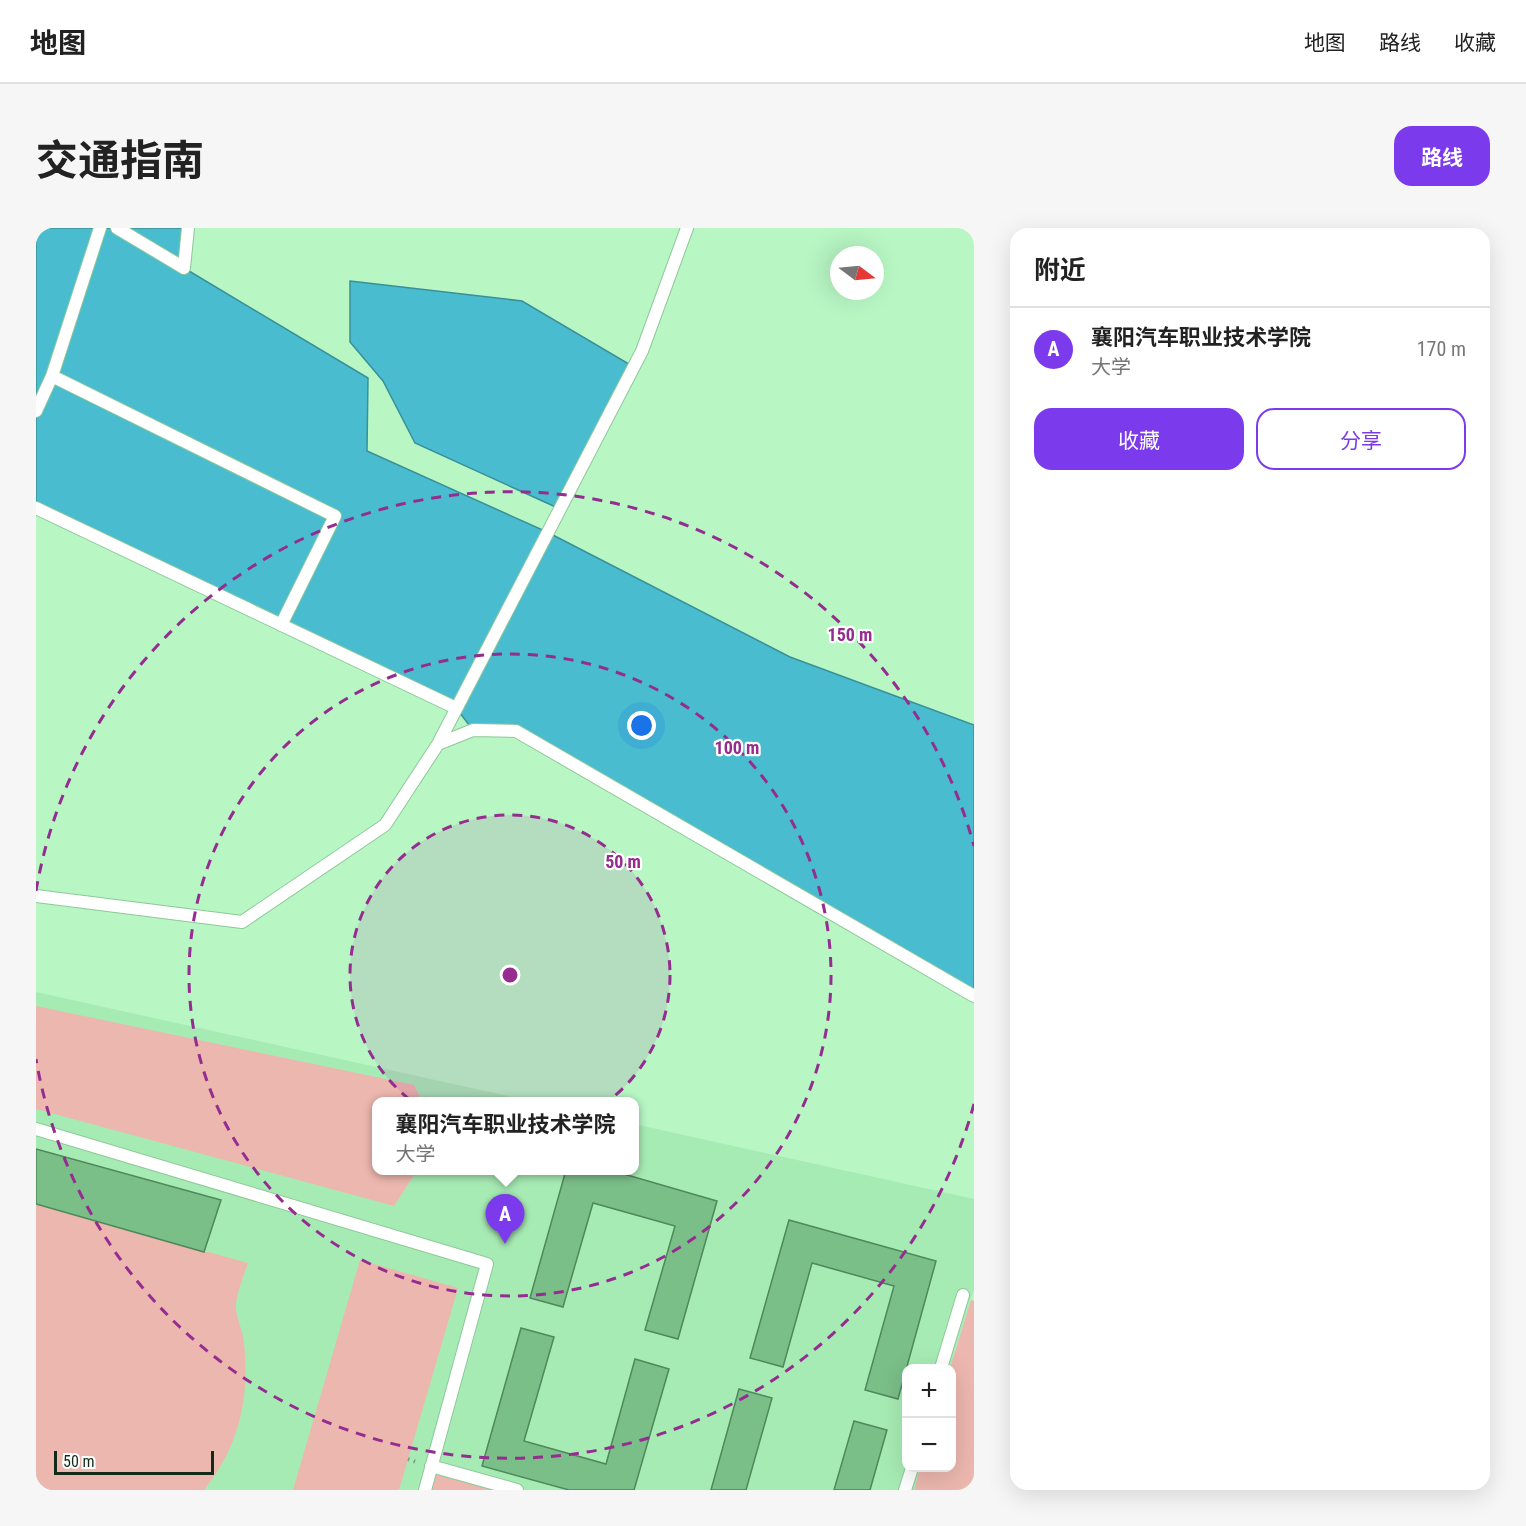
<!DOCTYPE html>
<html lang="zh">
<meta charset="utf-8">
<style>
body{margin:0;font-family:"Roboto Condensed","Noto Sans SC",sans-serif;background:#f6f6f6;color:#222}
.controls{position:absolute;right:18px;bottom:18px;display:grid;overflow:hidden;border-radius:12px;box-shadow:0 6px 24px #0002}
.controls button{width:54px;height:54px;display:grid;place-items:center;padding:0;border:0;border-bottom:2px solid #e0e0e0;background:#fff;color:#222;font:30px sans-serif}
.compass{position:absolute;left:794px;top:18px;width:54px;height:54px;border-radius:50%;background:#fff;box-shadow:0 6px 24px #0002;rotate:106deg}
.scale{position:absolute;left:18px;bottom:15px;width:160px;box-sizing:border-box;padding-left:6px;border:3px solid #122a18;border-top:0;font-size:16px;line-height:21px;white-space:nowrap;color:#122a18;-webkit-text-stroke:4px #fff;paint-order:stroke}
.you{position:absolute;left:606px;top:498px;width:21px;height:21px;margin:-15px;border:4px solid #fff;border-radius:50%;background:#1a73e8;box-shadow:0 0 0 9px #1a73e833}
.badge{display:grid;place-items:center;width:39px;height:39px;border-radius:50%;background:#7c3aed;color:#fff;font-size:20px;font-weight:700}
.pin{position:absolute;translate:-50% -50px;filter:drop-shadow(0 2px 3px #0008)}
.pin::after{content:'';position:absolute;top:32px;width:21px;height:18px;background:inherit;clip-path:polygon(0 0,100% 0,50% 100%)}
.popup{position:absolute;left:336px;top:869px;width:267px;height:78px;box-sizing:border-box;display:grid;place-content:center;border-radius:12px;background:#fff;filter:drop-shadow(0 2px 4px #0005);font-size:20px;white-space:nowrap;color:#767676}
.popup b{font-size:22px;color:#222}
.popup::after{content:'';position:absolute;left:50%;top:100%;margin-left:-12px;border:12px solid transparent;border-top-color:#fff}
.list{margin:0;padding:0;list-style:none}
h2{display:flex;justify-content:space-between;align-items:center;height:78px;margin:0;padding:0 24px;font-size:26px}
h2 small{font-size:20px;font-weight:400;color:#767676}
.list li{display:grid;grid-template-columns:39px 1fr auto;gap:18px;align-items:center;box-sizing:border-box;height:84px;padding:0 24px;border-top:2px solid #e0e0e0}
.list b{display:block;font-size:22px;white-space:nowrap}
.list p{margin:0;font-size:20px;white-space:nowrap;color:#767676}
.list em{font-size:20px;font-style:normal;color:#767676}
.actions{display:flex;gap:12px;padding:18px 24px}
.actions a{flex:1;padding:14px 0;border:2px solid #7c3aed;border-radius:18px;text-align:center;font-size:21px;color:#7c3aed}
.actions .main{background:#7c3aed;color:#fff}
.map{position:relative;flex:none;width:938px;height:1262px;overflow:hidden;border-radius:18px}
header{display:flex;align-items:center;gap:36px;box-sizing:border-box;height:84px;padding:0 30px;background:#fff;border-bottom:2px solid #e0e0e0}
header strong{font-size:28px}
nav{display:flex;gap:33px;margin-inline-start:auto;font-size:21px}
.intro{display:flex;align-items:center;justify-content:space-between;box-sizing:border-box;height:144px;padding:0 36px}
h1{margin:0;font-size:42px}
.button{padding:15px 27px;border-radius:18px;background:#7c3aed;color:#fff;font-size:21px;font-weight:700}
main{display:flex;gap:36px;padding:0 36px}
aside{flex:1;background:#fff;border-radius:18px;box-shadow:0 6px 24px #0002}
.map>svg:first-child{display:block}
.built{fill:#a7ebb4}
.green{fill:#ecb7ae}
.water{fill:#4abccf;stroke:#399098;stroke-width:1.5}
.building{fill:#7abe88;stroke:#4e885b;stroke-width:1.5}
.lines{fill:none;stroke-linecap:round;stroke-linejoin:round}
.service-casing{stroke:#8dc999;stroke-width:14}
.path{stroke:#72a07c;stroke-width:4;stroke-dasharray:1.5 4.5;stroke-linecap:butt}
.service{stroke:#fff;stroke-width:12}
.ring{fill:none;stroke:#952d90;stroke-width:3;stroke-dasharray:10 8}
.centre{fill:#952d90;stroke:#fff;stroke-width:3}
.ring-label{font-size:18px;text-anchor:middle;font-weight:bold;fill:#952d90;stroke:#fff;stroke-width:4.5;stroke-linejoin:round;paint-order:stroke}
</style>
<header>
<strong>地图</strong>
<nav><a>地图</a><a>路线</a><a>收藏</a></nav>
</header>
<div class="intro"><h1>交通指南</h1><a class="button">路线</a></div>
<main>
<div class="map">
<svg width="938" height="1262" viewBox="0 0 938 1262">
<rect width="100%" height="100%" fill="#b8f6c4"/>
<path class="built" d="M0,764L494,873L340,874V942H598V896L938,971V1061L914,1140H870V1240H884L878,1262H0Z"/>
<path class="green" d="M0,778L378,857L386,873L340,874V942L379,943L378,947L358,978L0,881Z
M0,976L212,1035C208,1047 199,1069 200,1080C201,1092 207,1103 208,1115C214,1170 203,1219 168,1262H0Z
M324,1032L422,1060L363,1262H257Z
M935,1072L938,1073V1262H878L884,1240H916L914,1140Z
M395,1238L481,1262H389Z"/>
<path class="water" d="M0,0H152L148,40L332,150L331,223L511,304L754,429L938,497V768L480,503L437,502L420,480L0,280Z
M314,53L486,73L598,139L524,281L379,215L347,153L314,114Z"/>
<path class="building" d="M0,921L185,972L168,1024L0,976Z
M530,942H574L681,973L642,1111L609,1102L639,998L557,975L527,1079L494,1070Z
M753,992L900,1033L862,1171L829,1162L858,1058L776,1035L747,1139L714,1130Z
M485,1100L518,1109L488,1213L570,1236L599,1131L633,1141L598,1262H533L446,1238Z
M703,1161L736,1170L710,1262H675Z
M818,1193L851,1202L834,1262H798Z"/>
<g class="lines">
<g class="service-casing">
<path id="service" d="M81,0L148,40L152,0
M16,148L299,288L245,397
M0,183L16,148L64,0
M0,280L420,480
M402,516L437,502L480,503L938,768
M0,668L206,694L349,597L402,516L606,123L651,0
M0,901L451,1036L389,1262
M905,1140L927,1067
M395,1238L481,1262
M869,1262L876,1240"/>
</g>
<path class="path" d="M372,1231L380,1234"/>
<use href="#service" class="service"/>
</g>
<circle cx="474" cy="747" r="160" fill="#952d90" fill-opacity=".12"/>
<g class="ring">
<circle cx="474" cy="747" r="160"/>
<circle cx="474" cy="747" r="321"/>
<path d="M938 876A481 481 0 0 1 0 831M0 663A481 481 0 0 1 938 618"/>
</g>
<circle cx="474" cy="747" r="9" class="centre"/>
<g class="ring-label">
<text x="814" y="413">150 m</text>
<text x="701" y="526">100 m</text>
<text x="587" y="640">50 m</text>
</g>
</svg>
<div class="controls">
<button>+</button>
<button>−</button>
</div>
<svg class="compass" viewBox="-18 -18 36 36"><path d="M0-13l5 13h-10z" fill="#e53935"/><path d="M0 13l5-13h-10z" fill="#767676"/></svg>
<div class="scale">50 m</div>
<div class="you"></div>
<div class="pin badge" style="left:469px;top:1016px">A</div>
<div class="popup"><b>襄阳汽车职业技术学院</b>大学</div>
</div>
<aside>
<h2>附近<small></small></h2>
<ul class="list">
<li><span class="badge">A</span><div><b>襄阳汽车职业技术学院</b><p>大学</p></div><em>170 m</em></li>
</ul>
<div class="actions"><a class="main">收藏</a><a>分享</a></div>
</aside>
</main>
